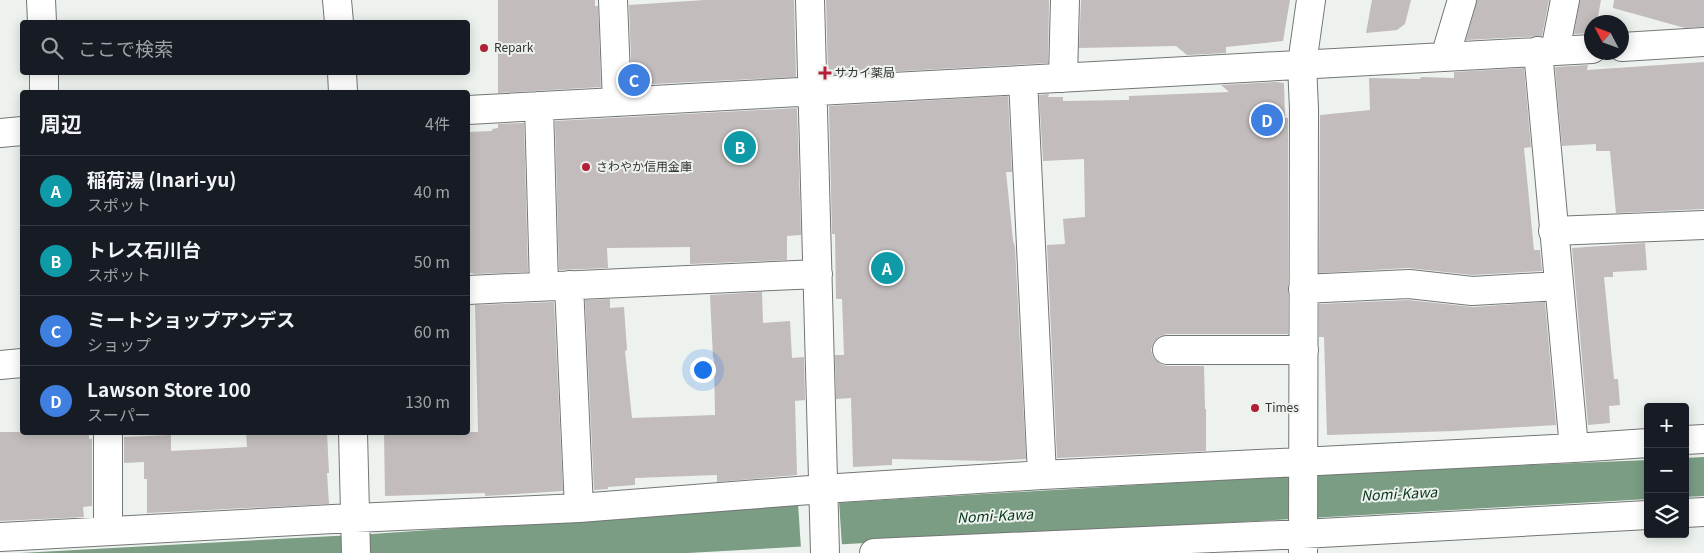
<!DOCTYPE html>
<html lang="ja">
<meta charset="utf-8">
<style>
body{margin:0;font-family:Georgia,"Noto Sans JP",serif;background:#242831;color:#f1f3f6}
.controls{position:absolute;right:15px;bottom:15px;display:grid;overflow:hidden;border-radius:5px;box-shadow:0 2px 12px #0003}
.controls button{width:45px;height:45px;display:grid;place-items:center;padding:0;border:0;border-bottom:1px solid #363941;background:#171b24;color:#f1f3f6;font:25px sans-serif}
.compass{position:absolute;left:1584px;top:15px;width:45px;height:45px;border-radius:50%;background:#171b24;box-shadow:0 2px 12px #0003;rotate:311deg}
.you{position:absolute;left:702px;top:369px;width:18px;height:18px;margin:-12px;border:4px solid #fff;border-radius:50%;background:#1a73e8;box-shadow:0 0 0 8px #1a73e833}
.badge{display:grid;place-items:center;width:32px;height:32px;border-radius:50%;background:#d594a0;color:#fff;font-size:16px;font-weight:700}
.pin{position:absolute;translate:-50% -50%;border:2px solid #fff;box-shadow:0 1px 5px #0006}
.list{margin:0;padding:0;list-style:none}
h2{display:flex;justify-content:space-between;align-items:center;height:65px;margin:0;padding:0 20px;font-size:21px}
h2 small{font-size:16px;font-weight:400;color:#9ea1a6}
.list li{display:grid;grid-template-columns:32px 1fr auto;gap:15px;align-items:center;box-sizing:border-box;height:70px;padding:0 20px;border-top:1px solid #363941}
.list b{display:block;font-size:19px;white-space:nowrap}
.list p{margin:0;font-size:16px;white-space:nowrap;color:#9ea1a6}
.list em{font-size:16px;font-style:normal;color:#9ea1a6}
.icon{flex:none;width:28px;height:28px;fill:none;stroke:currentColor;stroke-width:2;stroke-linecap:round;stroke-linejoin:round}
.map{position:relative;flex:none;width:1704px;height:553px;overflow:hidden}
.search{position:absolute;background:#171b24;box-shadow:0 2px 12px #0003;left:20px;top:20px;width:450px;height:55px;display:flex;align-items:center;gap:12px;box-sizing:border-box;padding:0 18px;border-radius:5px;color:#9ea1a6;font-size:19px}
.panel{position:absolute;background:#171b24;box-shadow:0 2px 12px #0003;left:20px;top:90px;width:450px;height:345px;border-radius:5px}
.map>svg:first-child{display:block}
.water{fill:#7a9d84}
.pier{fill:#edf2ee}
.building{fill:#c2bcbc}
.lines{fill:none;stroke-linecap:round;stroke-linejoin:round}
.minor-casing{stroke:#737774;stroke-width:30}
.minor{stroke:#fff;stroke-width:28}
.poi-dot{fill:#b21f37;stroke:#edf2ee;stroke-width:2}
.labels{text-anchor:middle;stroke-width:4;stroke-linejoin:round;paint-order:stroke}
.poi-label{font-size:12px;fill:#323433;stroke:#edf2ee;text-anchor:start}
.water-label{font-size:14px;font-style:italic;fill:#06331a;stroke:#edf2ee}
</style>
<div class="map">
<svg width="1704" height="553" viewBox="0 0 1704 553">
<rect width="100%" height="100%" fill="#edf2ee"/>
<path class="water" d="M1704,457V496L1685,497V458Z
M1648,460V499L688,553H20L372,534L784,506L1322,474Z"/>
<path class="pier" d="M839,501L842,546L801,549L798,503Z"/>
<path class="building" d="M498,0H595V6H598L601,87L498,93Z
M704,0H794L796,77L632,85L629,5Z
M826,0H1049L1048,63L828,75Z
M1081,0H1290L1283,41L1226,47V53L1187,55L1176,46L1079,48Z
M1372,0H1411L1405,24L1397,30L1366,33Z
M1477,0H1549L1542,36L1466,40Z
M1580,0H1601L1597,22H1592V33L1574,34Z
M1614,0H1704V27L1685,28L1613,8Z
M1704,62V209L1616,213L1610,151H1596V144L1562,146L1555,67L1588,65L1587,70Z
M1524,68L1531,147L1524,148L1534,250H1540L1542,271L1472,275L1408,268L1319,273L1320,115L1370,110L1369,78L1420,79L1421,77L1454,78V72Z
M1276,82L1284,83L1285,118H1288V334H1167L1160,336L1154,342L1151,350L1153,357L1160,364L1167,366H1204L1205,409H1206V451L1057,458L1047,245L1065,244L1063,219L1085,217L1084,159L1043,161L1039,95L1049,94L1048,97H1063V101L1129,100V96L1229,92L1221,85Z
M1008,96L1012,172H1006L1013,240L1015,247L1026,459L992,461L892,459V465L853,467L851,398L836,399L835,355H844L842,299H836L835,234H832L829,106Z
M797,108L801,235L787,236V260L690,264V247L607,248L608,268L559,270L555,121Z
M524,123L528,272L473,274V273H468V132L492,131V129L498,128V124Z
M1645,243L1647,270L1613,272V277H1604L1614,379H1618L1620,405L1609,406L1610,423L1588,425L1572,248Z
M762,292L763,323L790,321L792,358L804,357L805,400L795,401L797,475L717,482V475L635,478V485L608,487V489L594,490L585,300L610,299V308L624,307L627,350L625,351L632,418L715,415L714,358H713L710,295Z
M1408,300L1473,307L1545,302L1556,425L1454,431L1327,435L1324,337H1319V304Z
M554,302L563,491L485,496V493L385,496L384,432H478L475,305Z
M0,432H34V434L89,432V439H92V506L83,507L84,517L0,521Z
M246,432H327L329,473H327L329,504L147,513V479H144V462L124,463V437L171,435V451L247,447Z"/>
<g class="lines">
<g class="minor-casing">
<path id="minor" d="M41,0L42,22
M337,0L339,22
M613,0L617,102
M810,0L825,553
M1622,47L1704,42
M1538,51L1574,448
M1555,51L1565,0
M1445,57L1462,0
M44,72V92
M342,72L343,92
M1063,78L1065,0
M1023,80L1042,475
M539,106L544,286
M468,110L1592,49
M0,133L22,131
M1553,231L1704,225
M569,285L579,508
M1303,289L1409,284L1472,291L1559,286
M468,290L818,274
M1167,350H1304
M0,365L22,363
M108,432V530
M353,432L356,553
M1685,440L1704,439
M1685,513L1704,512
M0,537L333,519L579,508L823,489L1042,475L1574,448L1648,443
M1303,552L1304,109L1302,64L1311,0
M874,553L1303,534L1648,515"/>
</g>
<use href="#minor" class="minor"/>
</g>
<g class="poi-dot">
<circle cx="484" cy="48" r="5"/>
<path d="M822.5 65.5h5v5h5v5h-5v5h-5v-5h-5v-5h5z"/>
<circle cx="586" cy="167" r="5"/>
<circle cx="1255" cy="408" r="5"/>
</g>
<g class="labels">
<g class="poi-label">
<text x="494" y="52">Repark</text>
<text x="835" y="77">サカイ薬局</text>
<text x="596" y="171">さわやか信用金庫</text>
<text x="1265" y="412">Times</text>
</g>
<g class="water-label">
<text transform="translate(1399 494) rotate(-3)" y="5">Nomi-Kawa</text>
<text transform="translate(995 516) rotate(-3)" y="5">Nomi-Kawa</text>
</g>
</g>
</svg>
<div class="controls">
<button>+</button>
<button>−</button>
<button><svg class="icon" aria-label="layers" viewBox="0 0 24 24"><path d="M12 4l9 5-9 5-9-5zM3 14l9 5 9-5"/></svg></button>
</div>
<svg class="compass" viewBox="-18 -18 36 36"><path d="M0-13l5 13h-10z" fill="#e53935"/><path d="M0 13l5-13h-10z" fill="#9ea1a6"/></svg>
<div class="you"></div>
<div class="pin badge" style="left:887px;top:268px;background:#0f9aa8">A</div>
<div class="pin badge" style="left:740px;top:147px;background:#0f9aa8">B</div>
<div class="pin badge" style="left:634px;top:80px;background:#3f7fe0">C</div>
<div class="pin badge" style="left:1267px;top:120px;background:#3f7fe0">D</div>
<div class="search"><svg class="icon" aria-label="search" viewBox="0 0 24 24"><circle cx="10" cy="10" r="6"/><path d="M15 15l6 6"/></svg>ここで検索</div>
<section class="panel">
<h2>周辺<small>4件</small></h2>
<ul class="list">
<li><span class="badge" style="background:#0f9aa8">A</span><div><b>稲荷湯 (Inari-yu)</b><p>スポット</p></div><em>40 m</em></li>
<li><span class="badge" style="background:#0f9aa8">B</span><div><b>トレス石川台</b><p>スポット</p></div><em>50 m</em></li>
<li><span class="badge" style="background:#3f7fe0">C</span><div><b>ミートショップアンデス</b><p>ショップ</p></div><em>60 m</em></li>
<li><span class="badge" style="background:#3f7fe0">D</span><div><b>Lawson Store 100</b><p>スーパー</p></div><em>130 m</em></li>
</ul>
</section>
</div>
